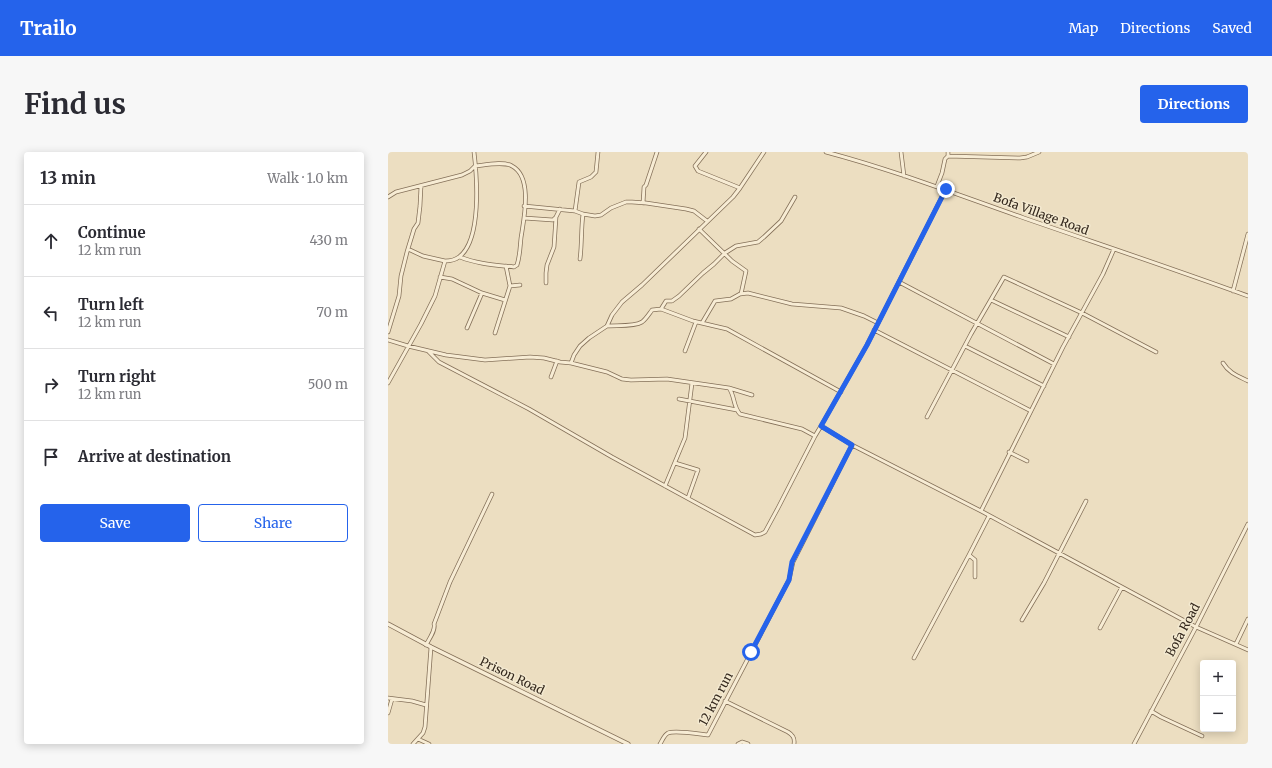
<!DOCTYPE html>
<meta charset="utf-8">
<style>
body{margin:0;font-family:Merriweather,serif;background:#f7f7f7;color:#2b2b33}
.controls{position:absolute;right:12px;bottom:12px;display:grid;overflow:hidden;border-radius:4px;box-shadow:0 2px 10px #0003}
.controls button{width:36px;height:36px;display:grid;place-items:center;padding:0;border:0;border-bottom:1px solid #e1e1e2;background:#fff;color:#2b2b33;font:20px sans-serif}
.stop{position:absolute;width:12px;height:12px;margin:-9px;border:3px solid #2563eb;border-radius:50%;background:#fff}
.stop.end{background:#2563eb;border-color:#fff;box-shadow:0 1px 4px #0008}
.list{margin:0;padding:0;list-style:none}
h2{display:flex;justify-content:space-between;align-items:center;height:52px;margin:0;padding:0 16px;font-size:17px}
h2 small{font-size:13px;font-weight:400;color:#7c7c81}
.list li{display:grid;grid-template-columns:26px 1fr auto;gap:12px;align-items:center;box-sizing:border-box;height:72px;padding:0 16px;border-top:1px solid #e1e1e2}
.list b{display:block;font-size:15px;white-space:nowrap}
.list p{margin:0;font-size:13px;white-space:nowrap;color:#7c7c81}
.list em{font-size:13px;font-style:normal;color:#7c7c81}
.actions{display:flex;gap:8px;padding:12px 16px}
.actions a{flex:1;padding:9px 0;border:1px solid #2563eb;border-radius:4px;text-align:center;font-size:14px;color:#2563eb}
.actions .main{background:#2563eb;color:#fff}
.icon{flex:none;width:22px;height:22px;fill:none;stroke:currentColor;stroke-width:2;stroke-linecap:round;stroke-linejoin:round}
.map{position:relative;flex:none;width:860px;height:592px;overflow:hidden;border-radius:4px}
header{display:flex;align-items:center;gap:24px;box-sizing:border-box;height:56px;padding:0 20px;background:#2563eb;color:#fff}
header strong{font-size:19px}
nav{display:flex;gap:22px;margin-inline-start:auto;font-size:14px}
.intro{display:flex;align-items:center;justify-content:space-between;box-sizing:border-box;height:96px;padding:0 24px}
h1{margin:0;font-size:28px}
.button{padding:10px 18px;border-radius:4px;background:#2563eb;color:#fff;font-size:14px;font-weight:700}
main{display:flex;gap:24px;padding:0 24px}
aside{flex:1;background:#fff;border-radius:4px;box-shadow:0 2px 10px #0003}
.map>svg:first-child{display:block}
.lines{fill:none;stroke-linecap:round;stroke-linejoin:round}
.minor-casing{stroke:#847059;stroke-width:4.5}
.tertiary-casing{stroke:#847059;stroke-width:5}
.minor{stroke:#f7ecd4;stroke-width:3}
.tertiary{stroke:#f7ecd4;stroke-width:3.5}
.route{stroke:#2563eb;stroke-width:5}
.labels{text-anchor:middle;stroke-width:3;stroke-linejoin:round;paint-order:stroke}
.street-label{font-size:12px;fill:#34281d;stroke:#f3e9d0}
</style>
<header>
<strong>Trailo</strong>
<nav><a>Map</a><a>Directions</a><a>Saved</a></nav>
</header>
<div class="intro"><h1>Find us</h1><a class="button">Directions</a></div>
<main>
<aside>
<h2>13 min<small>Walk · 1.0 km</small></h2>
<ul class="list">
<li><svg class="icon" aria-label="ahead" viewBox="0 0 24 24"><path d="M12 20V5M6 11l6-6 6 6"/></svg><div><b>Continue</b><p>12 km run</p></div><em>430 m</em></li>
<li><svg class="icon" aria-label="left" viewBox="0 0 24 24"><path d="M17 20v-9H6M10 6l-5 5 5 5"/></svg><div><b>Turn left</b><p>12 km run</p></div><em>70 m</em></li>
<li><svg class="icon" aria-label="right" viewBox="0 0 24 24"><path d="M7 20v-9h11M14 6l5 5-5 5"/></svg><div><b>Turn right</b><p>12 km run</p></div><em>500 m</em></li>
<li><svg class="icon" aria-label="arrive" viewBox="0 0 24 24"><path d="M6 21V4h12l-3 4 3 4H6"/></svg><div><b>Arrive at destination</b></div></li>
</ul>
<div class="actions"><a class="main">Save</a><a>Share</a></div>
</aside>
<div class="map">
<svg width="860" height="592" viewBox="0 0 860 592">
<rect width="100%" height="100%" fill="#ecdec1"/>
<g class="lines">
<g class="minor-casing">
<path id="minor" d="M318,0L307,14L310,19L352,36
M438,0C506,18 570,43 636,66C711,92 786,117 860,144
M513,0L516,24
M560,4L632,6L639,5L651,0
M549,34L554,21L557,7L560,4V0
M0,45L8,40L74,23L82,19L87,14C97,13 116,9 124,14C145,25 136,66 133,86C132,95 132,104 129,113L126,115C108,113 89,112 72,105
M255,51L256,35L258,33L269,0
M136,54L187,59L195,62C193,77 194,92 192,107
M187,59L191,30L203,25L208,20L210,0
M195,62L207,64L213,63L223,56L238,50H244L258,51L298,57L306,59L319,69
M136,66L165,68L168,65L172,57
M311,77L344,109L358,119L353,142
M20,97L35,104L57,109
M52,125L64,127L94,141L117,148
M511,130L666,212
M158,131V121L159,113L166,95L168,65
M122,134L132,133
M845,139L860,82
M603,148L681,185
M273,157L278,149H284L291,144L315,121L326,112L337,101L348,94L370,90L376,85L393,69L407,45
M314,171L327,149L343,147L352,142L360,141L404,152L453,156L476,164L490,171
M219,174C228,173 246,175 254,170C258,167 261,162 264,158L273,157L305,169L339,177L453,240
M79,176L94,141
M486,178L643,259
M0,180L11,144L13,124L19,100L26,77L30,71L32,54L33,34
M107,181L122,134L118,114
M0,188L20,194L58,203L97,208L142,205L156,206L172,210L183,211L186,203L192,194L201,186L219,174L224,163L234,150L254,133L345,45L352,36L376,0
M577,194L656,234
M40,199L51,210L141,257L224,305L367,383L373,382L377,380L390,356L427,284L433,274
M297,199L308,170
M183,211L219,220L234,227L243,228L279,227L341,236C347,244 345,255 352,262L414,277L427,284
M835,211C841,221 850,224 860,229
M163,225L169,209
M0,231L33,172L47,144L57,109C62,109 67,108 71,105C94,88 89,25 86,0
M341,236L364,243
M291,247L349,258
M539,265L583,182L616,125L694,161L768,200
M464,293L593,359L808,475L860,498
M621,300L639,309
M287,311L310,318L300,346
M277,334L297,286L304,231
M593,359L675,195L715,122L726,97
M587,425V408L581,403L601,364
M634,468L656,431L698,349
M712,476L734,435
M848,492L860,467
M38,493C41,487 48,478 46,472L62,430L104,342
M526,506L581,403
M0,546L24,549L38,553
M337,549L400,580C405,583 407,586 406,592
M763,559L773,565L814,584
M0,561L4,547
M30,587L41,592
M25,592L35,581L37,575L43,495
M272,592C274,589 276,583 280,581C287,578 311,582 320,583L401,428L405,410L464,293L433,274L479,193L558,37
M350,592L354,590L360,592
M746,592L808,475L860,372"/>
</g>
<g class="tertiary-casing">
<path id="tertiary" d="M0,472L43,495L240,592"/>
</g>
<use href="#minor" class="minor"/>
<use href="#tertiary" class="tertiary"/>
</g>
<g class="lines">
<path class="route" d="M363,500L401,428L404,410L464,293L433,274L479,193L558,37"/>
</g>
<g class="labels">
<g class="street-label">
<text transform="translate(653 62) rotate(20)" y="4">Bofa Village Road</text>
<text transform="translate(795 478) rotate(-62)" y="4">Bofa Road</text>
<text transform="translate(124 524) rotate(26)" y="4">Prison Road</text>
<text transform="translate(328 547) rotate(-62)" y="4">12 km run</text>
</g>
</g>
</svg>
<div class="controls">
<button>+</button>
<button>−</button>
</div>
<div class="stop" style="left:363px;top:500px"></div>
<div class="stop end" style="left:558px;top:37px"></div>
</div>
</main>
